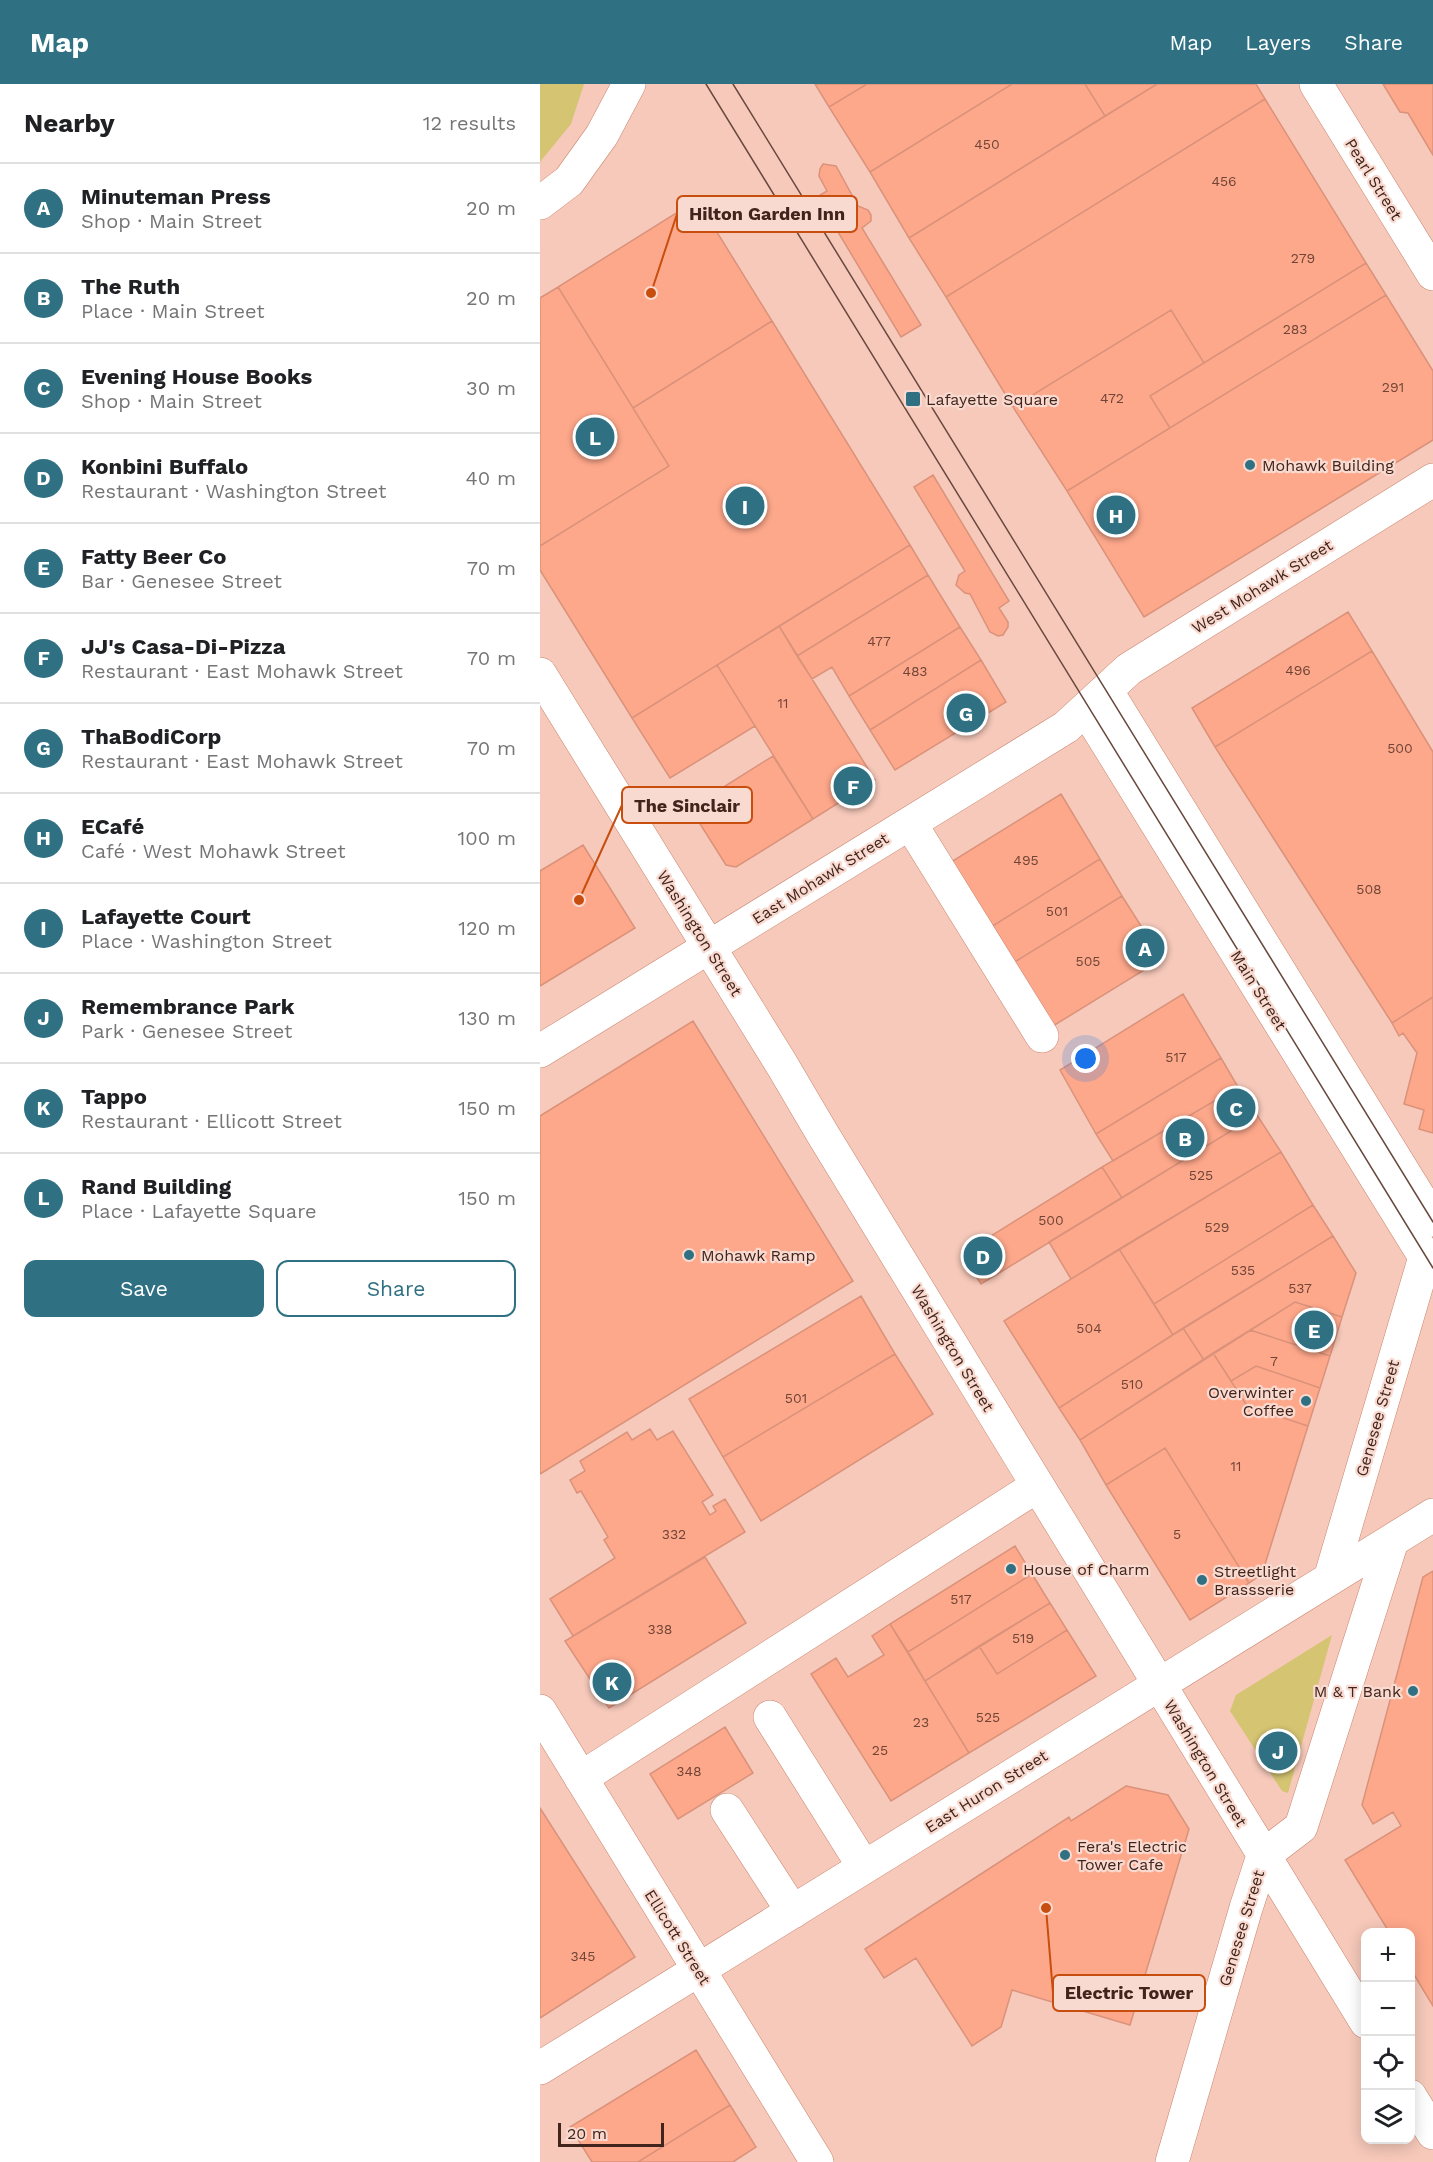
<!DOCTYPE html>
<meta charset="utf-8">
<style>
body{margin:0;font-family:"Work Sans",sans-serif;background:#f2f2f2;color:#202124}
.controls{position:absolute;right:18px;bottom:18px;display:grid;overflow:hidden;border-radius:12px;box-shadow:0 3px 15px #0003}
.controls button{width:54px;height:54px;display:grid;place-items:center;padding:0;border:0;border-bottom:2px solid #e0e0e0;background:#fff;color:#202124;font:30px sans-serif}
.scale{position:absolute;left:18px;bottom:15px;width:106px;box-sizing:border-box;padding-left:6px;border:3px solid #41241b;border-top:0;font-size:16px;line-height:21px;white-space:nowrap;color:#41241b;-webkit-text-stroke:4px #f9dad0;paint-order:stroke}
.you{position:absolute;left:546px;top:975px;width:21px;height:21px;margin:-15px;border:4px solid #fff;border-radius:50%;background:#1a73e8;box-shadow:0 0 0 9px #1a73e833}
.badge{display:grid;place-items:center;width:39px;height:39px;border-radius:50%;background:#2f7183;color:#fff;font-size:20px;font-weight:700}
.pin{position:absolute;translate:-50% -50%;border:3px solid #fff;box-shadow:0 2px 6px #0006}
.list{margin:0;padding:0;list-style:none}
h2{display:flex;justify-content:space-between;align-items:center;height:78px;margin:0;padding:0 24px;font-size:26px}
h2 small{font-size:20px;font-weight:400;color:#757577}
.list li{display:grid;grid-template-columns:39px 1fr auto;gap:18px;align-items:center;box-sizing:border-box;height:90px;padding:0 24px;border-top:2px solid #e0e0e0}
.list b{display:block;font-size:22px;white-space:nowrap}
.list p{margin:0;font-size:20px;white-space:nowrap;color:#757577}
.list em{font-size:20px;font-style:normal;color:#757577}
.actions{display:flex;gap:12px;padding:18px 24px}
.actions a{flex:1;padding:14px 0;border:2px solid #2f7183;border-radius:12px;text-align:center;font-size:21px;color:#2f7183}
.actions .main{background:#2f7183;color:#fff}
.icon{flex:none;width:33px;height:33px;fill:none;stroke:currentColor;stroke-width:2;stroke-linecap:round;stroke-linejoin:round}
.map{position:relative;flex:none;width:893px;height:2078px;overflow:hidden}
header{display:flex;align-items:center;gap:36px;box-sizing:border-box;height:84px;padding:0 30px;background:#2f7183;color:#fff}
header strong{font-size:28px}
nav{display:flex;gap:33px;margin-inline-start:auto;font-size:21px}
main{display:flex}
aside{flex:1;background:#fff}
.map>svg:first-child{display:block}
.green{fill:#d5c572}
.building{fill:#fea88b;stroke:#da927b;stroke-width:1.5}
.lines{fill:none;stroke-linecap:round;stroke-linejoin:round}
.minor-casing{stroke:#cb846d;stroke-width:34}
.major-casing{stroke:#cb846d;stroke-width:34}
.minor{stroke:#fff;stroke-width:33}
.major{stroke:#fff;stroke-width:33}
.tram{stroke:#69483e;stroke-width:1.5}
.poi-dot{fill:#2f7183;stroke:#f9dad0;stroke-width:2}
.labels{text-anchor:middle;stroke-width:4.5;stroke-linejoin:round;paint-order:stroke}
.number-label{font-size:14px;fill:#704537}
.street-label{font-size:16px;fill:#41241b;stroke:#f9dad0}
.poi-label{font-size:16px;fill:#41241b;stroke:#f9dad0;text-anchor:start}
.leader{fill:none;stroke:#c74e0f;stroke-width:2}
.callout-dot{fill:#c74e0f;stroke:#f9dad0;stroke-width:2}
.callout{fill:#f9dad0;stroke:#c74e0f;stroke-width:2}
.callout-label{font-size:18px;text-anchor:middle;font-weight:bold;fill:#41241b}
</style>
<header>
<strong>Map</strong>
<nav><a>Map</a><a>Layers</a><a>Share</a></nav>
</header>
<main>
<aside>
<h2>Nearby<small>12 results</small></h2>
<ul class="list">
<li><span class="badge">A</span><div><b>Minuteman Press</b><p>Shop · Main Street</p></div><em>20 m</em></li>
<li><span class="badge">B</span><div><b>The Ruth</b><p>Place · Main Street</p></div><em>20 m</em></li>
<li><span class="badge">C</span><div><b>Evening House Books</b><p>Shop · Main Street</p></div><em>30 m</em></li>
<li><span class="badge">D</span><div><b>Konbini Buffalo</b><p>Restaurant · Washington Street</p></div><em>40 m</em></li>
<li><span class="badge">E</span><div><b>Fatty Beer Co</b><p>Bar · Genesee Street</p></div><em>70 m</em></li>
<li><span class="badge">F</span><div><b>JJ's Casa-Di-Pizza</b><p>Restaurant · East Mohawk Street</p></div><em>70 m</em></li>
<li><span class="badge">G</span><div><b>ThaBodiCorp</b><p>Restaurant · East Mohawk Street</p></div><em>70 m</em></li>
<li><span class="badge">H</span><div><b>ECafé</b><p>Café · West Mohawk Street</p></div><em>100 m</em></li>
<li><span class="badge">I</span><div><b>Lafayette Court</b><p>Place · Washington Street</p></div><em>120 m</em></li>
<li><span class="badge">J</span><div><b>Remembrance Park</b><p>Park · Genesee Street</p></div><em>130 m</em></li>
<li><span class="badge">K</span><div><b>Tappo</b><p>Restaurant · Ellicott Street</p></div><em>150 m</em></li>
<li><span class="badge">L</span><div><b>Rand Building</b><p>Place · Lafayette Square</p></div><em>150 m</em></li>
</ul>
<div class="actions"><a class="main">Save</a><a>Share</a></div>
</aside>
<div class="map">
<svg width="893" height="2078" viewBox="0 0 893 2078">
<rect width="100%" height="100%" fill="#f6c9ba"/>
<path class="green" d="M0,0H44L31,40L0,78Z
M792,1551L748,1709L742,1707L690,1627L696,1611Z"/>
<path class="building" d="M275,0H327L289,23Z
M327,0H472L330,88L289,23Z
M472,0H545L565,32L369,154L330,88Z
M545,0H617L565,32Z
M617,0H716L725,15L406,213L369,154Z
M843,0H893V71L868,29L860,28Z
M725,15L826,179L664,279L631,226L473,323L406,213Z
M283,80L296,82L318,122L328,126L331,131V137L322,144L381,241L361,253L277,113L287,107L279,92L280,85Z
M157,116L232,237L93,324L18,203Z
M826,179L846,211L630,344L610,312Z
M18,203L129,382L0,462V214Z
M846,211L893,287V356L604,533L527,407Z
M631,226L664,279L610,312L630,344L527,407L473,323Z
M232,237L370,461L92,634L0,486V462L129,382L93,324Z
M393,391L469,517L459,524L468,538V543L463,551L458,552L450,548L430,510L425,509L416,501L419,491L425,487L374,403Z
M370,461L388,491L257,572L239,542Z
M388,491L420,543L309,612L292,583L272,595L257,572Z
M808,528L832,567L675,663L652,624Z
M239,542L335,696L273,735L177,581Z
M420,543L441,576L330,646L309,612Z
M832,567L893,668V913L852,939L675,663Z
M441,576L466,618L355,686L330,646Z
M177,581L215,642L130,694L92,634Z
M233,672L273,735L196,783L186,781L150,724Z
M521,710L560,775L451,843L411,778Z
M43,761L95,844L0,902V787Z
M560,775L582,812L473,879L451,843Z
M582,812L622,875L513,942L473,879Z
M643,910L681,974L556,1050L520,986Z
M893,913V1049L879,1045L884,1026L864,1020L877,969L863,949L859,952L852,939Z
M153,937L313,1197L0,1390V1032Z
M681,974L698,1003L573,1077L556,1050Z
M698,1003L717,1031L582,1114L562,1083Z
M717,1031L741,1068L531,1195L509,1158Z
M741,1068L773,1121L614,1220L579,1165Z
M562,1083L582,1114L441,1200L422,1170Z
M773,1121L793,1152L633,1251L614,1220Z
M793,1152L816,1189L802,1233L755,1218L664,1276L643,1244Z
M579,1165L633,1251L519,1324L464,1237Z
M321,1212L355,1270L183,1373L149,1315Z
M755,1218L802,1233L790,1272L710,1246Z
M643,1244L664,1276L540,1356L519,1324Z
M710,1246L790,1272L780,1304L716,1282L691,1297L673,1269Z
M673,1269L707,1322L768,1342L722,1490L709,1499L625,1364L566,1401L540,1356Z
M355,1270L393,1330L221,1437L183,1373Z
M716,1282L780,1304L768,1342L707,1322L691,1297Z
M110,1345L117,1356L133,1347L173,1411L162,1418L170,1431L176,1427L173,1422L185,1415L205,1448L33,1552L10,1515L75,1474L64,1456L68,1453L41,1407L37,1409L30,1396L45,1387L40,1377L87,1348L92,1356Z
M625,1364L709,1499L650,1536L566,1401Z
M475,1462L492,1490L368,1568L350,1540Z
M165,1473L206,1539L69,1624L25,1557Z
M893,1487V1922L870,1884V1848H849L805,1776L861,1742L853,1728L833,1740L822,1721L883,1493Z
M492,1490L510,1519L385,1597L368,1568Z
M510,1519L527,1546L457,1590L439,1562Z
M350,1540L429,1669L351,1717L271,1590L296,1574L308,1593L344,1571L332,1552Z
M527,1546L556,1592L429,1669L385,1597L439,1562L457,1590Z
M185,1643L213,1689L138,1735L110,1690Z
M586,1702L628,1711L649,1745L590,1941L472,1906L461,1943L432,1962L376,1874L344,1894L325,1865L529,1733L531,1737Z
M0,1724L95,1873L0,1934Z
M156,1966L190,2021L98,2078H52L30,2043Z
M190,2021L216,2063L193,2078H98Z"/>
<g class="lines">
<g class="minor-casing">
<path id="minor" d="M776,0L893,190
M0,590L242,981L282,1049L826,1938
M566,606L893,1136
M546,625L893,1186
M370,739L502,952
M0,967L526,643L589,585L893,396
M790,1495L885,1173
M230,1633L324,1783
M41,1694L497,1402
M187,1726L253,1828
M0,1984L893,1431
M870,2012L893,2049
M632,2078L706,1824L723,1772L761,1743L852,1457"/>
</g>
<g class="major-casing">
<path id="major" d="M0,119L29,97L62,51L89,0
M0,1627L277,2078"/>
</g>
<use href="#minor" class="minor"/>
<use href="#major" class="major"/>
<path class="tram" d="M166,0L893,1184
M193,0L893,1138"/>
</g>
<g class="poi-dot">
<rect x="365" y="307" width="16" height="16" rx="3"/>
<circle cx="710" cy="381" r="6"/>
<circle cx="149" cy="1171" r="6"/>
<circle cx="766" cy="1317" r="6"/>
<circle cx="471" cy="1485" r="6"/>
<circle cx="662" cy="1496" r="6"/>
<circle cx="873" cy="1607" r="6"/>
<circle cx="525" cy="1771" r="6"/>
</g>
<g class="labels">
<g class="number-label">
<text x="447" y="65">450</text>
<text x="684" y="102">456</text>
<text x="763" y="179">279</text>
<text x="755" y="250">283</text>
<text x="853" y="308">291</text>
<text x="572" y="319">472</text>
<text x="339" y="562">477</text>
<text x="758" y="591">496</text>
<text x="375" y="592">483</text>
<text x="243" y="624">11</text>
<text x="860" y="669">500</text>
<text x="486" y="781">495</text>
<text x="829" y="810">508</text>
<text x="517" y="832">501</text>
<text x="548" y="882">505</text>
<text x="636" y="978">517</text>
<text x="661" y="1096">525</text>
<text x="511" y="1141">500</text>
<text x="677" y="1148">529</text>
<text x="703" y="1191">535</text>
<text x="760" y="1209">537</text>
<text x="549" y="1249">504</text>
<text x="734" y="1282">7</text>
<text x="592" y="1305">510</text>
<text x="256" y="1319">501</text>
<text x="696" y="1387">11</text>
<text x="134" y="1455">332</text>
<text x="637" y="1455">5</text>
<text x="421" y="1520">517</text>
<text x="120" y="1550">338</text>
<text x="483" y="1559">519</text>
<text x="448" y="1638">525</text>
<text x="381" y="1643">23</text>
<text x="340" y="1671">25</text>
<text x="149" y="1692">348</text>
<text x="43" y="1877">345</text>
</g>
<g class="street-label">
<text transform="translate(834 95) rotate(58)" y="6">Pearl Street</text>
<text transform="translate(722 502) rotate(-32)" y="6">West Mohawk Street</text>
<text transform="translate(280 794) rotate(-32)" y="6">East Mohawk Street</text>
<text transform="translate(160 849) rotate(58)" y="6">Washington Street</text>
<text transform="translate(719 906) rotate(58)" y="6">Main Street</text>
<text transform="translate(413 1264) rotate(59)" y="6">Washington Street</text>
<text transform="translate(837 1334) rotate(-74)" y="6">Genesee Street</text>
<text transform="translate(666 1679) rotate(59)" y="6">Washington Street</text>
<text transform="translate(446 1707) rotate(-32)" y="6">East Huron Street</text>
<text transform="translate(701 1844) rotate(-73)" y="6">Genesee Street</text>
<text transform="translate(138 1853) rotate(58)" y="6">Ellicott Street</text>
</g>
<g class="poi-label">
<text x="386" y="321">Lafayette Square</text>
<text x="722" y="387">Mohawk Building</text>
<text x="161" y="1177">Mohawk Ramp</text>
<text x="754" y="1314" text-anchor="end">Overwinter<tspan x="754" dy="18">Coffee</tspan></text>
<text x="483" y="1491">House of Charm</text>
<text x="674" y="1493">Streetlight<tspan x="674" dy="18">Brassserie</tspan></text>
<text x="861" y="1613" text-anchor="end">M &amp; T Bank</text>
<text x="537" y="1768">Fera's Electric<tspan x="537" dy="18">Tower Cafe</tspan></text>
</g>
</g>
<path class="leader" d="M111 209L137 130M39 816L82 721M506 1824L513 1909"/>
<g class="callout-dot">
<circle cx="111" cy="209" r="6"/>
<circle cx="39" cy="816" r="6"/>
<circle cx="506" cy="1824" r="6"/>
</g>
<g class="callout">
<rect x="137" y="112" width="180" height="36" rx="6"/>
<rect x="82" y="703" width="130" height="36" rx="6"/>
<rect x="513" y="1891" width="152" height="36" rx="6"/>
</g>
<g class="callout-label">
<text x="227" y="136">Hilton Garden Inn</text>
<text x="147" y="728">The Sinclair</text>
<text x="589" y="1915">Electric Tower</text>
</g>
</svg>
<div class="controls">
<button>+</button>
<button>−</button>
<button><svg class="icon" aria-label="locate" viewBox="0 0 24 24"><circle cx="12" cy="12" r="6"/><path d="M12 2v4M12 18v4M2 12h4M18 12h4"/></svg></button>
<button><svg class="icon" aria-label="layers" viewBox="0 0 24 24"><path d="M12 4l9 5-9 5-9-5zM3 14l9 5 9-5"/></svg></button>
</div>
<div class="scale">20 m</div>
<div class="you"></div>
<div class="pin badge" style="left:605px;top:864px">A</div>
<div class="pin badge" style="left:645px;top:1054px">B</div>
<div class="pin badge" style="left:696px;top:1024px">C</div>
<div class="pin badge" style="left:443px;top:1172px">D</div>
<div class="pin badge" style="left:774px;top:1246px">E</div>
<div class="pin badge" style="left:313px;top:702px">F</div>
<div class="pin badge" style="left:426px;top:629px">G</div>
<div class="pin badge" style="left:576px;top:431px">H</div>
<div class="pin badge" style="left:205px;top:422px">I</div>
<div class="pin badge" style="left:738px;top:1667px">J</div>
<div class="pin badge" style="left:72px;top:1598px">K</div>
<div class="pin badge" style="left:55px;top:353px">L</div>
</div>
</main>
